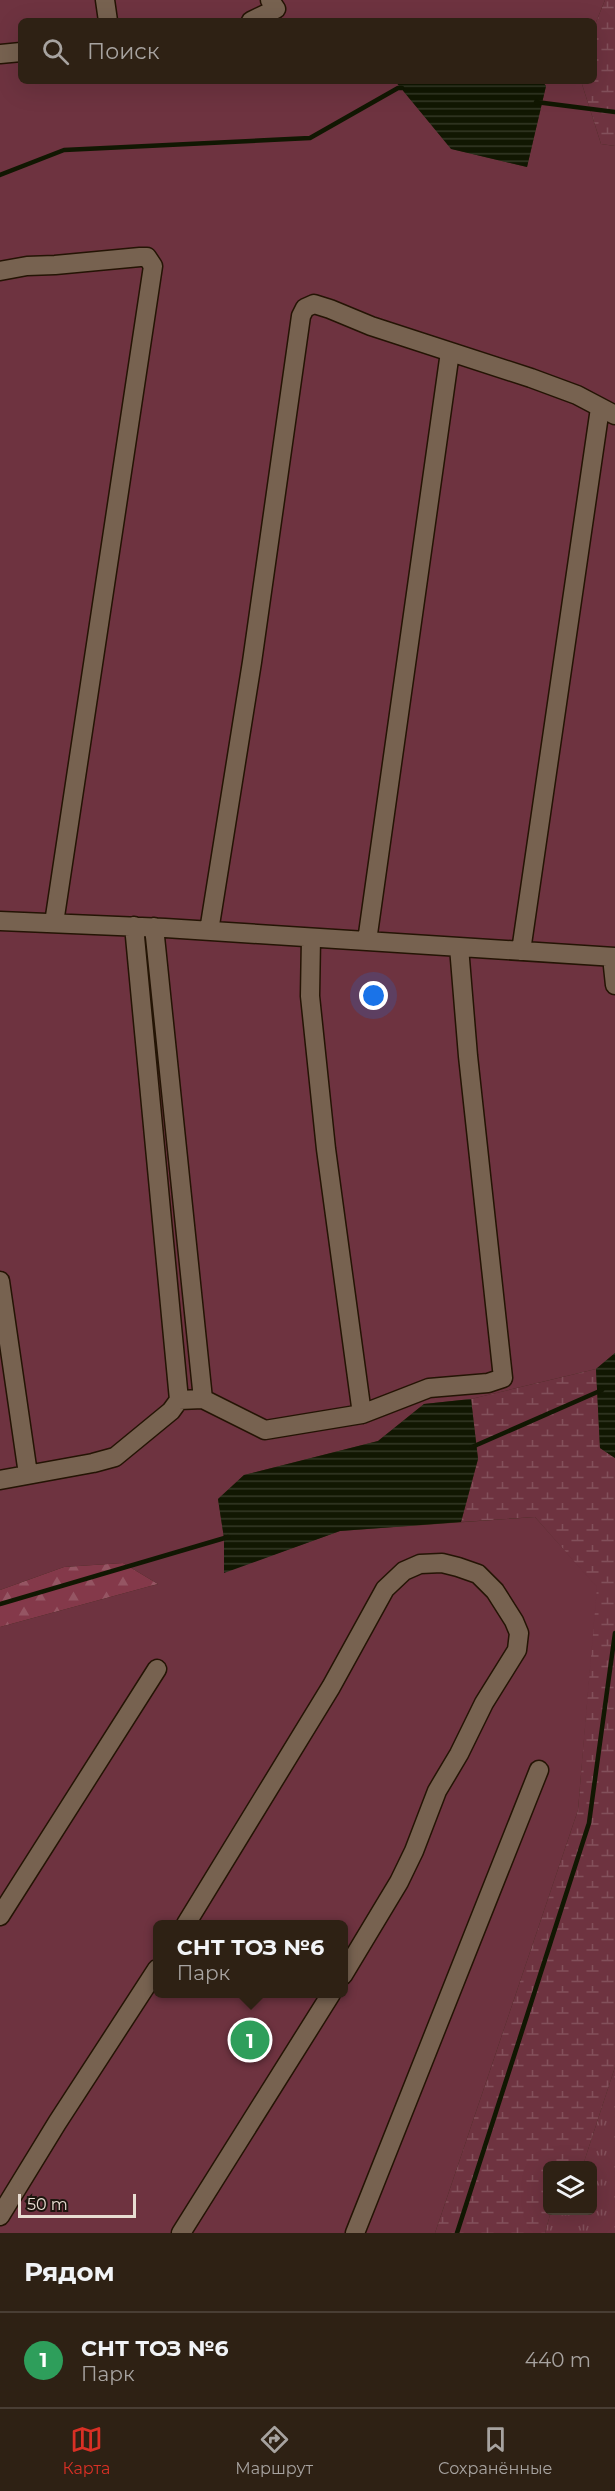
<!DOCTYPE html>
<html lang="ru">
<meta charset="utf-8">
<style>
body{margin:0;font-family:Montserrat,sans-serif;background:#36291d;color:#f1f3f6}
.controls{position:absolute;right:18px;bottom:18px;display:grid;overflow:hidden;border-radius:9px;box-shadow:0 6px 24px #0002}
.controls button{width:54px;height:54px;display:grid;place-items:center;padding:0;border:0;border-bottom:2px solid #493e34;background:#2e2114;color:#f1f3f6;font:30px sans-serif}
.scale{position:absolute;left:18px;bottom:15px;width:118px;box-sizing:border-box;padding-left:6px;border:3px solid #e8ddd2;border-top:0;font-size:16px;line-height:21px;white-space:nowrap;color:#e8ddd2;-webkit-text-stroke:4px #1e160e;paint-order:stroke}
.you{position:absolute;left:374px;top:996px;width:21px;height:21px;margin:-15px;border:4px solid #fff;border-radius:50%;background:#1a73e8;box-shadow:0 0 0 9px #1a73e833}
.badge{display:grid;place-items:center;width:39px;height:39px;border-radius:50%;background:#d93025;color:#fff;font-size:20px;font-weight:700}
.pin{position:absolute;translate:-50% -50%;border:3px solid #fff;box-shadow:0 2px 6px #0006}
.popup{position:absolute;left:153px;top:1920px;width:195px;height:78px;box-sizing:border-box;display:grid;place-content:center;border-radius:9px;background:#2e2114;filter:drop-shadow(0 2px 4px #0005);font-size:20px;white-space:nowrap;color:#a7a3a0}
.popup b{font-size:22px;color:#f1f3f6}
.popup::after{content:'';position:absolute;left:50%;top:100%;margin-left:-12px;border:12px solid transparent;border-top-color:#2e2114}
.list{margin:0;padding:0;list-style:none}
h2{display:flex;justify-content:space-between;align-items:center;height:78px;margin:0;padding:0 24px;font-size:26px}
h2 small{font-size:20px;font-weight:400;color:#a7a3a0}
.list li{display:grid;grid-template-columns:39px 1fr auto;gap:18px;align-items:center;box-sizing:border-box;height:96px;padding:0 24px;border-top:2px solid #493e34}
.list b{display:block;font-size:22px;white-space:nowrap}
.list p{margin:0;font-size:20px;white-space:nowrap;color:#a7a3a0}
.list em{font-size:20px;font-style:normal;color:#a7a3a0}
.icon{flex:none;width:33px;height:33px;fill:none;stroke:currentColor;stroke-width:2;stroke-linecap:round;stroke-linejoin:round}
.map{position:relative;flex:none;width:615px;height:2233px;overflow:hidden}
.search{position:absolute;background:#2e2114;box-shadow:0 6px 24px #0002;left:18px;right:18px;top:18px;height:66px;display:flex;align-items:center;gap:15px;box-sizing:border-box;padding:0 21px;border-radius:9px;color:#a7a3a0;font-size:22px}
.sheet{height:174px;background:#2e2114}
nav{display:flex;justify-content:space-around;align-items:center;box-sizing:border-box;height:84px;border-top:2px solid #493e34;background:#2e2114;font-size:16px;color:#a7a3a0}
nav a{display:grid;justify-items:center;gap:3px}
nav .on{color:#d93025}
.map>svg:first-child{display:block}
.grass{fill:url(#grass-tufts)}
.forest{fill:url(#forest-firs)}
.wetland{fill:url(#wetland-marsh)}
.green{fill:#6e3340;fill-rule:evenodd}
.water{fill:url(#water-rules)}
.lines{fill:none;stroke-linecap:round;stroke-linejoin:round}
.stream{stroke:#111702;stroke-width:4.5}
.minor-casing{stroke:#241404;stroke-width:21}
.minor{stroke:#776250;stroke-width:18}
</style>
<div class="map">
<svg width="615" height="2233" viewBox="0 0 615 2233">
<defs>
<pattern id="grass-tufts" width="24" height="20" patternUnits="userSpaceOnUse" patternTransform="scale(1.5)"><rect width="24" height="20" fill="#6e3340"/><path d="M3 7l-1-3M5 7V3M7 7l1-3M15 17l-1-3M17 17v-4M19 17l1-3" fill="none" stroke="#83505b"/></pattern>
<pattern id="forest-firs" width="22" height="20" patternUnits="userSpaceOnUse" patternTransform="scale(1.5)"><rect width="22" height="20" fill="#84394a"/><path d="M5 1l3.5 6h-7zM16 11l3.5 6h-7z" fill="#955563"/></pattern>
<pattern id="wetland-marsh" width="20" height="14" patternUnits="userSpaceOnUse" patternTransform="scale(1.5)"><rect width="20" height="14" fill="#6e3340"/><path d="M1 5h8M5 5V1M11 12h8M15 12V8" fill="none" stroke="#83505b"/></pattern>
<pattern id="water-rules" width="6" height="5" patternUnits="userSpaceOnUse" patternTransform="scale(1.5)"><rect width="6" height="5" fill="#111702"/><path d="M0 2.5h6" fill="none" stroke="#343826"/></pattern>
</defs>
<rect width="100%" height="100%" fill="#3d2c1a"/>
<path class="grass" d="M615,2067V2233H545L551,2211L592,2210V2166L583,2165Z"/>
<path class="forest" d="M123,1563L158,1584L0,1627V1590L64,1567Z"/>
<path class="wetland" d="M605,0H615V146L601,144L581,81H594V27Z
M596,1369L600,1448L615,1458V2067L583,2165L548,2166V2210L551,2211L545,2233H435L578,1810L596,1587L535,1517L461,1522L478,1459L471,1399Z"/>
<path class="green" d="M0,0H605L594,27V21H21V81H395L452,149L527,167L546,86L542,81H581L601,144L615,146V1353L596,1369L471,1399L424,1404L378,1441L244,1475L218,1499L224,1538V1572L340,1531L535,1517L597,1587L578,1810L435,2233H0V1627L158,1584L123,1563L64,1567L0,1590ZM157,1924H343V1994H157Z"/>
<path class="water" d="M395,81H542L546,86L527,167L451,149Z
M615,1353V1458L600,1448L596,1369Z
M471,1399L478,1459L461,1522L340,1531L224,1573V1538L218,1499L244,1475L378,1441L424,1404Z"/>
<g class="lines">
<path class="stream" d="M536,102L615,112
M0,175L64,150L310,138L398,88H402
M472,1447L602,1390
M0,1604L228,1537
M457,2233L589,1823L615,1633"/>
<g class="minor-casing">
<path id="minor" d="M105,0L108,21
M251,21L276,9L270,0
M0,54L21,52
M0,271L27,266L55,265L140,257H147L153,266L54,923
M0,921L165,928L615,957
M134,926L179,1400
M154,927L203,1399
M209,931L252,662L301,316L305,308L314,304L330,309L371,326L531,378L577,395L615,415
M311,938L310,996L326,1149L362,1414
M367,941L450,352
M521,951L600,408
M612,957L615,985
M0,1281L28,1474
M0,1480L93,1463L115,1457L171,1411L179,1400L203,1399L265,1430L362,1414L429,1388L488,1383L503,1378L468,1056L459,947
M0,1916L157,1669
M186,1924L331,1687L385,1589L404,1571L420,1564L442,1563L458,1567L478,1574L495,1591L514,1621L519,1633L517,1650L484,1703L459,1754L437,1791L414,1851L399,1882L343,1975
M0,2216L57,2123L157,1969
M181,2233L331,1994
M355,2233L539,1770"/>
</g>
<use href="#minor" class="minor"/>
</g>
</svg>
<div class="controls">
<button><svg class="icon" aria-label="layers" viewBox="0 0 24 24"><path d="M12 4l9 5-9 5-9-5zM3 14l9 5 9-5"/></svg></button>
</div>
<div class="scale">50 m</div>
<div class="you"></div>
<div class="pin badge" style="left:250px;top:2040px;background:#2e9e5b">1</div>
<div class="popup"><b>СНТ ТОЗ №6</b>Парк</div>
<div class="search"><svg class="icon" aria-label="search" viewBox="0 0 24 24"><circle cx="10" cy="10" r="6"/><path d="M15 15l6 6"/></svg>Поиск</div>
</div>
<section class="sheet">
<h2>Рядом<small></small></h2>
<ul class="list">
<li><span class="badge" style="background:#2e9e5b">1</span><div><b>СНТ ТОЗ №6</b><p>Парк</p></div><em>440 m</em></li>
</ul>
</section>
<nav>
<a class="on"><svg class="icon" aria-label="map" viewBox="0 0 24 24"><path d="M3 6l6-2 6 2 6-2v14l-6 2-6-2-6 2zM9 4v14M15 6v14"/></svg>Карта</a>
<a><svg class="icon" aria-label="directions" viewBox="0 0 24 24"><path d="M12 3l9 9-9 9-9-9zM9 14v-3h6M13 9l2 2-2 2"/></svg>Маршрут</a>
<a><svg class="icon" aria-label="saved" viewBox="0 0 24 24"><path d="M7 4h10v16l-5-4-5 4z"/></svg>Сохранённые</a>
</nav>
